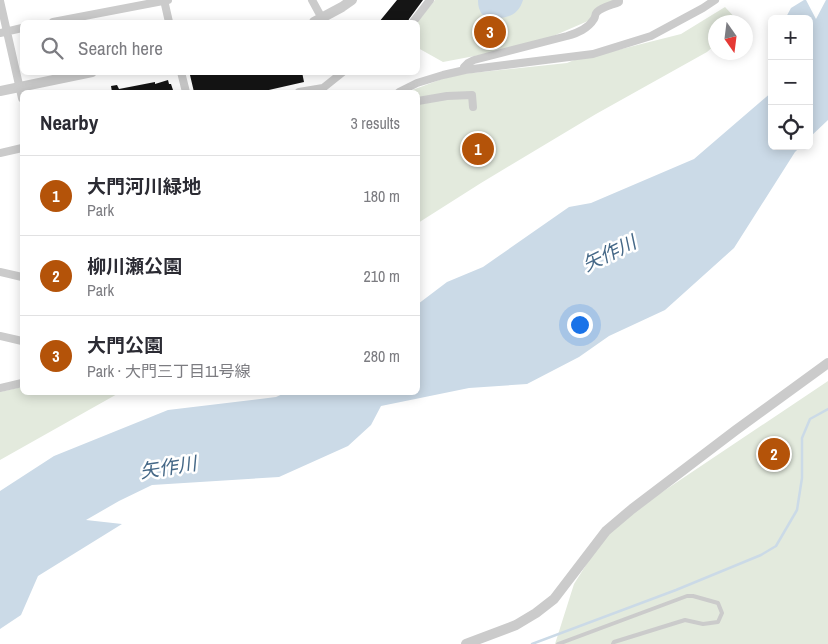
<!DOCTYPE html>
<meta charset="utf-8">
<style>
body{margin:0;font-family:"Archivo Narrow","Noto Sans JP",sans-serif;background:#f7f7f7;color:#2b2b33}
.controls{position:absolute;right:15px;top:15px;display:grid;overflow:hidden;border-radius:8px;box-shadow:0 2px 12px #0003}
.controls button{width:45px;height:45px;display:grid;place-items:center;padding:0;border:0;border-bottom:1px solid #e1e1e2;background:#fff;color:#2b2b33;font:25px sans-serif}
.compass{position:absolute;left:708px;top:15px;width:45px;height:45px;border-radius:50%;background:#fff;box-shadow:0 2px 12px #0003;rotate:166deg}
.you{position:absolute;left:579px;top:324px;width:18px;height:18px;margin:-12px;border:4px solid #fff;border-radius:50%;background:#1a73e8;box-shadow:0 0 0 8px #1a73e833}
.badge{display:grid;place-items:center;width:32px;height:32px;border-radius:50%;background:#b45309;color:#fff;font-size:16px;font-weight:700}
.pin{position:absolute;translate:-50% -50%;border:2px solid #fff;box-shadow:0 1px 5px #0006}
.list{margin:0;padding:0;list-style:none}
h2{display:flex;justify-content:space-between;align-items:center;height:65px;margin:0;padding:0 20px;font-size:21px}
h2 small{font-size:16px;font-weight:400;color:#7c7c81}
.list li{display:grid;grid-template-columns:32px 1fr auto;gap:15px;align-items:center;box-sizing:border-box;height:80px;padding:0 20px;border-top:1px solid #e1e1e2}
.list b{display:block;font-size:19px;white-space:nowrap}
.list p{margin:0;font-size:16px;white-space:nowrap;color:#7c7c81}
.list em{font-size:16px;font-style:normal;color:#7c7c81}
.icon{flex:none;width:28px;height:28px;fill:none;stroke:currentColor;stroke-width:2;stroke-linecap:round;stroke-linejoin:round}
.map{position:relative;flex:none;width:828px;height:644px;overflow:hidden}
.search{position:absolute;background:#fff;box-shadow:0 2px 12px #0003;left:20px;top:20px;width:400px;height:55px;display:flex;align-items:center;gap:12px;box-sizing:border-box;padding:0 18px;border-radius:8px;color:#7c7c81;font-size:19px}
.panel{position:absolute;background:#fff;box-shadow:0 2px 12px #0003;left:20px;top:90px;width:400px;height:305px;border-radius:8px}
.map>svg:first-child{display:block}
.green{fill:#e3eadd}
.water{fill:#cbdae7}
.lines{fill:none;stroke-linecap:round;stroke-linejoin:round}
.stream{stroke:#cbdae7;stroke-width:2.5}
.building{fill:#151515}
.service{stroke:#cbcbcb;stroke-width:4}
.minor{stroke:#cbcbcb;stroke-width:8}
.tertiary{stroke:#cbcbcb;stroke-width:10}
.labels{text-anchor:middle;stroke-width:5;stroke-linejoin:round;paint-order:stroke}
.water-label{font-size:19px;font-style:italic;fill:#456887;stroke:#fff}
</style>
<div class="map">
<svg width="828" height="644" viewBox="0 0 828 644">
<rect width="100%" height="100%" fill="#fff"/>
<path class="green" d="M435,0H615L598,7L592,13L591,18L588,21L551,37L506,50L443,62L418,48L417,22Z
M725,7L739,22H716L715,45L707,52L596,114L481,183L418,223V92H407L442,79L462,74L567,63L579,58L594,56L681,34Z
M828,381V644H555L574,584L610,527Z
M22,387V392L119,393L0,460V392Z"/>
<path class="water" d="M478,0H523C519,13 511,17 499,18C494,19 487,19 483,15C479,11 478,5 478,0Z
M804,0H806L816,19L826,0H828V120L809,138V19H785L791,8Z
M772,92V146H801L795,152L734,248L665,310L609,336L579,357L527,384L469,388L381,406L371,425L348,446L279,477L152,485L119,501L86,520L122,524L38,576L21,615L0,629V491L54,456L168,410L276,397L285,393L418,392V304L447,282L483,267L569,207L591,203L694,159Z"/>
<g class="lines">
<path class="stream" d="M532,644L676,590L761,555L776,546L797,510L802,478V438L810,419L828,409"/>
</g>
<path class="building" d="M397,0H423L409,19L408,22H379Z
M202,72H302L304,82L260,92H194L190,75Z
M168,80L169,84H171L173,90L161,92H112L111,86L117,85L119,89L155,82V84Z"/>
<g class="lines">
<path class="service" d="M558,644L687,596H693L718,603L722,613L718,622L703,624L685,620L614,642L613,644"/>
<path class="minor" d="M164,0L169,22
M312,0L324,22
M0,1L22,98
M53,22L168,0
M413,22L430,0
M0,33L22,28
M465,70L464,67L468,63L474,60L567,36C577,33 588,29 594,19C596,16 594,15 597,12C602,7 612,5 619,2V0
M181,72L186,92
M299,92L323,88
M320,92L323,88L343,72
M399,92L417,83L443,75L465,70L593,54L651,36L703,8L715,0
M418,101L447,96L472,95L473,107
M0,153L22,148
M0,272L22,277
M0,336L22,341
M0,388L22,383"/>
<path class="tertiary" d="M314,22L342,7L352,0
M0,91L92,72
M466,644L516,625L536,613L554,599L606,531L632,509L736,430L828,363"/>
</g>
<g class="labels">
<g class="water-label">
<text transform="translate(609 253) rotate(-26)" y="7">矢作川</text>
<text transform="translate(168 467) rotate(-9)" y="7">矢作川</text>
</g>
</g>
</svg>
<div class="controls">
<button>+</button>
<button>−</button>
<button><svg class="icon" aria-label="locate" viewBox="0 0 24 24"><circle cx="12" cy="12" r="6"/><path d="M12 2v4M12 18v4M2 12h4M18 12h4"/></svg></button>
</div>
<svg class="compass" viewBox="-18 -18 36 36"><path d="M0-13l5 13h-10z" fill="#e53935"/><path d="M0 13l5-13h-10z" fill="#7c7c81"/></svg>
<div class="you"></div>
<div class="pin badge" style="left:478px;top:149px">1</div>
<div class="pin badge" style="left:774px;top:454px">2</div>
<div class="pin badge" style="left:490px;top:32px">3</div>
<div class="search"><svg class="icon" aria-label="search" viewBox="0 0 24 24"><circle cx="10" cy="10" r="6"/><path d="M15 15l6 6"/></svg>Search here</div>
<section class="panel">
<h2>Nearby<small>3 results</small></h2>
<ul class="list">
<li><span class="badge">1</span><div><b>大門河川緑地</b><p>Park</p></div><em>180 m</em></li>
<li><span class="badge">2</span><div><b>柳川瀬公園</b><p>Park</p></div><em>210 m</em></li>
<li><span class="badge">3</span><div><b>大門公園</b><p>Park · 大門三丁目11号線</p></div><em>280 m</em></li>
</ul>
</section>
</div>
